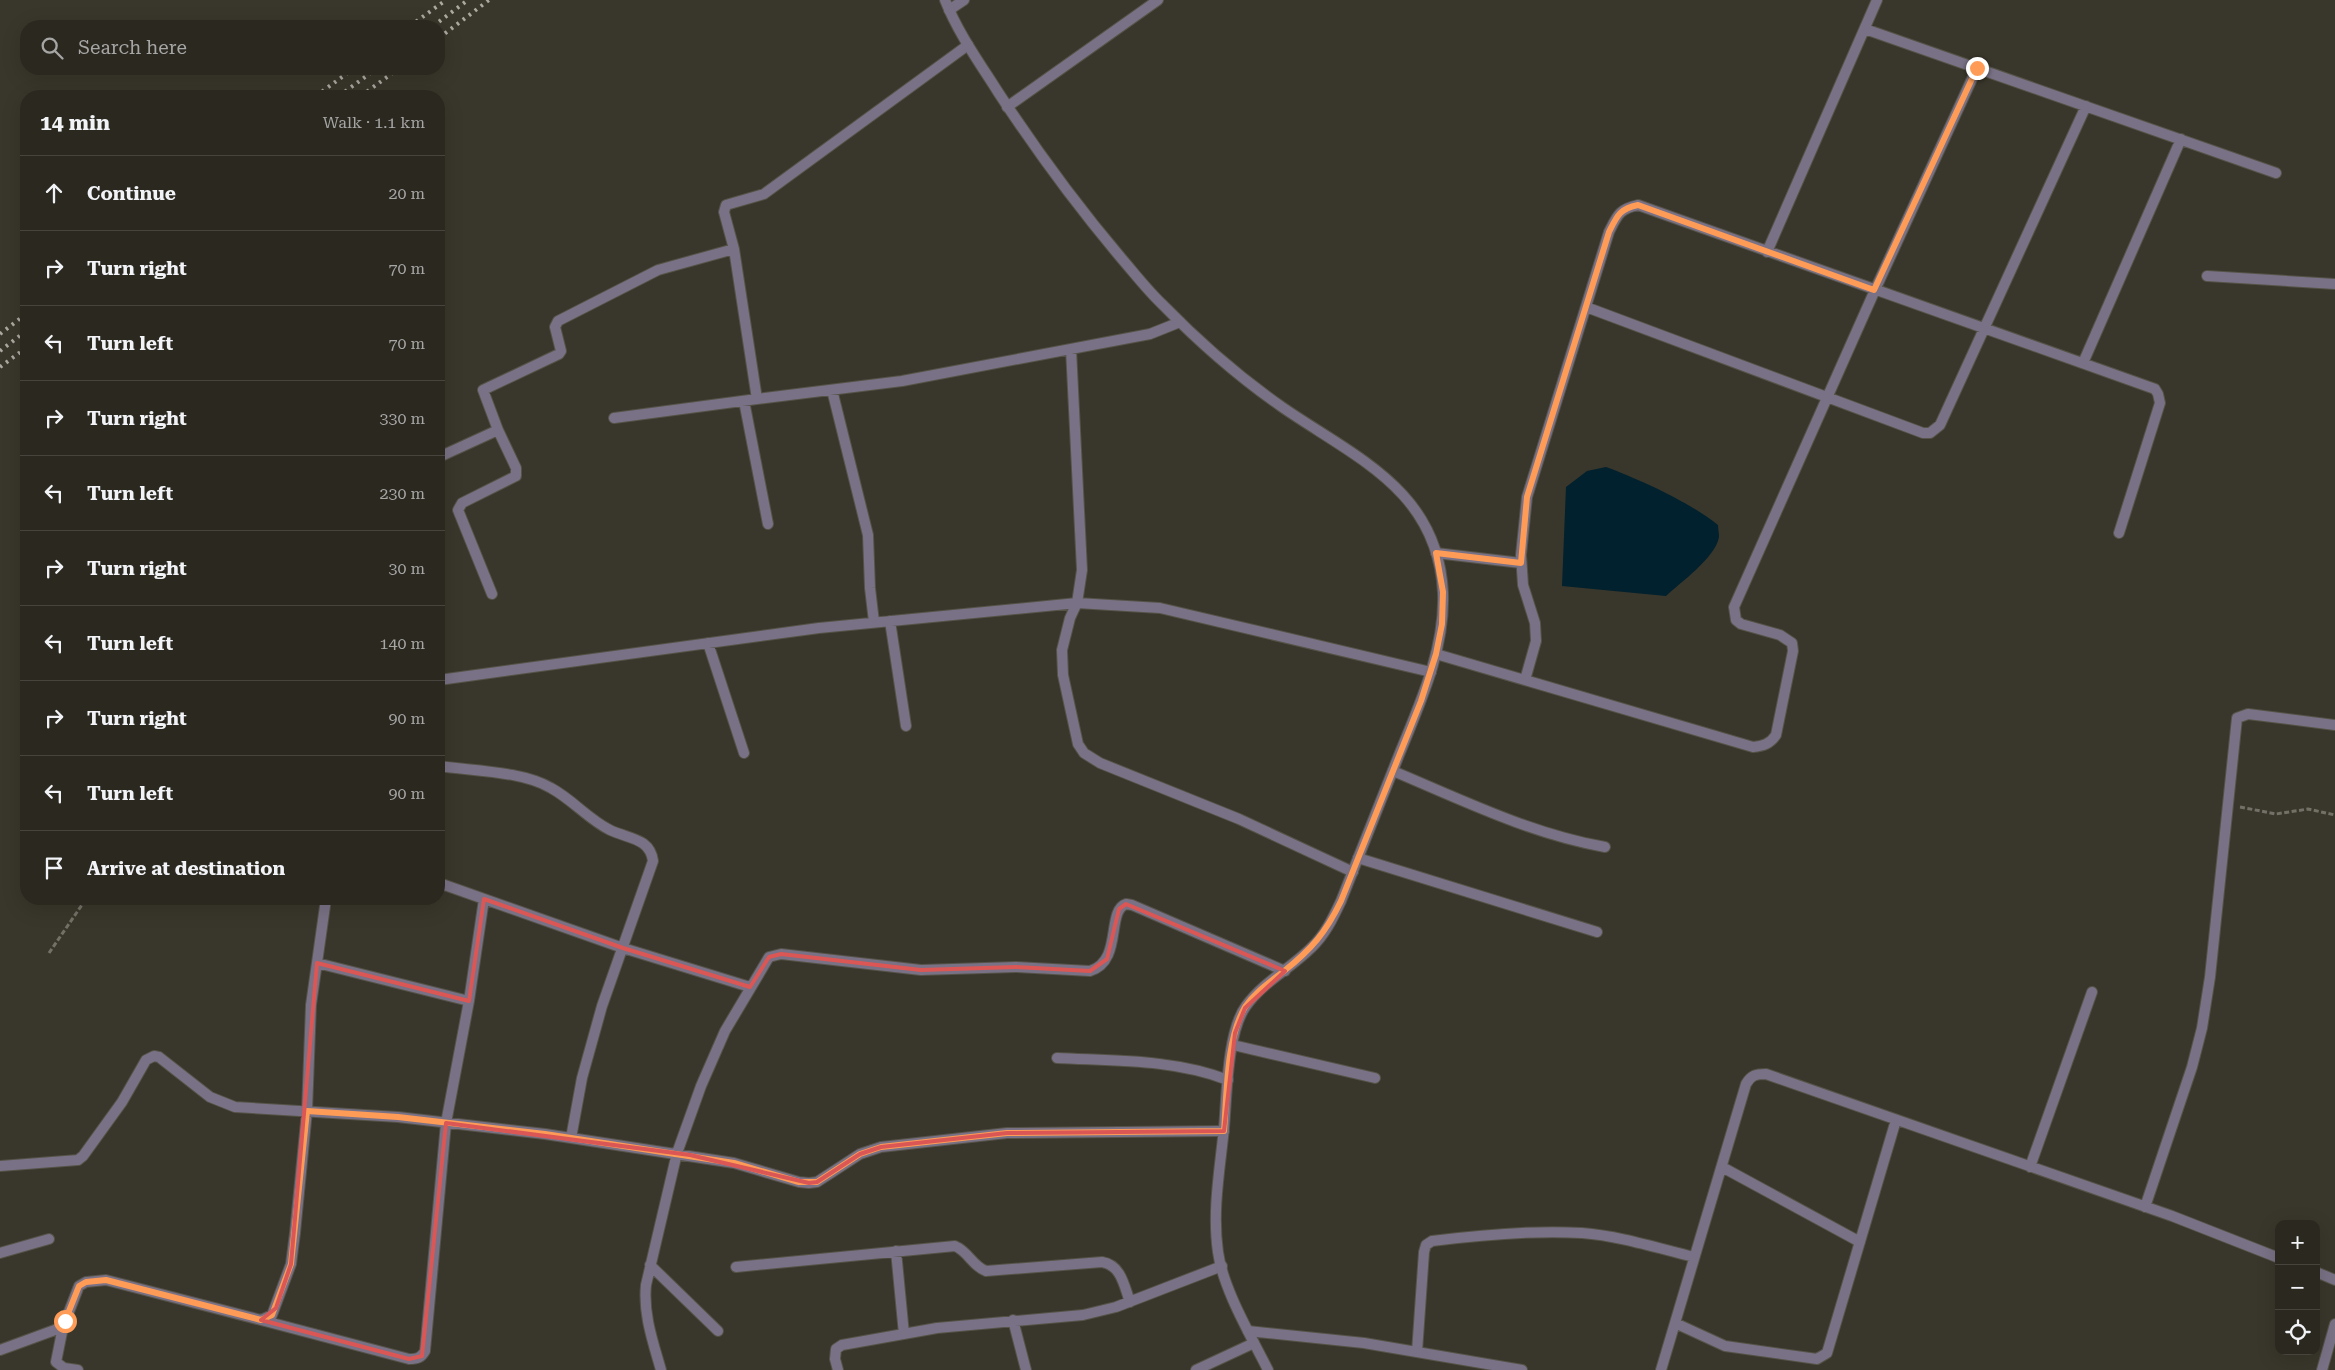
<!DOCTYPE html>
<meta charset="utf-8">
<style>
body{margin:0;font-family:"Roboto Serif",serif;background:#333029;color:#f1f3f6}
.controls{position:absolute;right:15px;bottom:15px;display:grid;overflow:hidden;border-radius:10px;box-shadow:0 5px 20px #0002}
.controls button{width:45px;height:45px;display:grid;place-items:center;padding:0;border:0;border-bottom:1px solid #47443e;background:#2b2820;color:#f1f3f6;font:25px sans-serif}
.stop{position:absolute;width:15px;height:15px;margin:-11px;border:4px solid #fe9c57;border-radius:50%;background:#fff}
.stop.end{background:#fe9c57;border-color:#fff;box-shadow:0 1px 5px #0008}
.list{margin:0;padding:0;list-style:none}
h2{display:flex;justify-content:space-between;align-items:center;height:65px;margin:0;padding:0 20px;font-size:21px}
h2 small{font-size:16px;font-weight:400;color:#a6a6a5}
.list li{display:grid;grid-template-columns:32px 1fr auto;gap:15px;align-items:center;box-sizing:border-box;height:75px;padding:0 20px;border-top:1px solid #47443e}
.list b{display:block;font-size:19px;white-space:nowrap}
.list em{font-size:16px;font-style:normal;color:#a6a6a5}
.icon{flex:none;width:28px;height:28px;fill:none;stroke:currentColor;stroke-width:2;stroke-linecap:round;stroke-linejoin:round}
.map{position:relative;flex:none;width:2335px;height:1370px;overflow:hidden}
.search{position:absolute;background:#2b2820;box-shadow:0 5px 20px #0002;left:20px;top:20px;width:425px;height:55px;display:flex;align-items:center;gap:12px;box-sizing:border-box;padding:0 18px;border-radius:20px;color:#a6a6a5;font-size:19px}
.panel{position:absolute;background:#2b2820;box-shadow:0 5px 20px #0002;left:20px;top:90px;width:425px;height:815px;border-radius:20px}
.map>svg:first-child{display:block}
.water{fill:#01212e}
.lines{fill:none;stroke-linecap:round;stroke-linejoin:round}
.service-casing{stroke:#555247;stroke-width:12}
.minor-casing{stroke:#555247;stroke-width:12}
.tertiary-casing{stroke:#555247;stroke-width:12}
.path{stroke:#737167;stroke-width:3;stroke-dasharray:5 2.5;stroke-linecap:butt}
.service{stroke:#797185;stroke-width:10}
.minor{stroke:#797185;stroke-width:10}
.tertiary{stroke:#797185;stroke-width:10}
.rail{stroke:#aba9a0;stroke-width:4;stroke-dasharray:2.5 5;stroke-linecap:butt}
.route{stroke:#fe9c57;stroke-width:6}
.marked{fill:none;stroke:#da5755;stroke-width:4;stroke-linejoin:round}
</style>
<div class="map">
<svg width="2335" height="1370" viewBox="0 0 2335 1370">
<rect width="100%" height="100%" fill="#39362b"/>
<path class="water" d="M1606,467C1639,479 1691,503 1718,525C1718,528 1719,533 1719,537C1716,557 1680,583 1666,596L1562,586L1566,487L1587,471Z"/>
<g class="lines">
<g class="service-casing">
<path id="service" d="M949,10L964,0"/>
</g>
<g class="minor-casing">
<path id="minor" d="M1865,29L2276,173
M1007,107L1158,0
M734,249L757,399L902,381L1150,334L1180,322
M1767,252L1877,0
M2207,276L2335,284
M1586,307L1923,433H1930L1940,425L2086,106
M1071,349L1082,570L1077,603L1070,618L1062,650L1063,675L1078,744L1084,753L1100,763L1239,819L1353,872
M2083,363L2181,139
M832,390L868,535L870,588L874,622
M744,401L768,524
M614,418L757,399
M439,457L498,430L483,390L559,354L561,351L555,327L558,321L658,270L734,249L724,212L726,205L764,194L968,45
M1436,553L1521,563
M492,594L458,510L462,503L516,476V468L498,430
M890,621L906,726
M708,643L744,753
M1436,654L1753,747C1763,746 1770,744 1776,735L1793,651L1792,643L1780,635L1741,624L1736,620L1734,607L1875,290L1977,68
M439,680L819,628L1077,603L1160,608L1431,672
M1525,680L1536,641L1535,623L1523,585L1521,555L1527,497L1609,232C1617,216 1619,209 1638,205L2155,389L2158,394L2160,403L2119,533
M439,766C473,771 522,771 551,788C573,800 588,819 610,830C629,839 650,838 653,861L602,1006L582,1078L571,1138
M1393,771C1462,800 1531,834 1605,847
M1358,858L1597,932
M439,883L623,948L750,987
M317,963L469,1001
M1233,1045L1375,1078
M1057,1058C1114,1061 1174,1059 1228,1080
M0,1166L78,1160L83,1156L122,1102L146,1060L154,1056L159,1057L210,1097L235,1107L398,1117L545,1134L734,1163L799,1182L809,1183L817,1182L860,1154L881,1147L1007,1133L1224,1131
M1722,1167L1860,1242
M2030,1167L2092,992
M2145,1207L2192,1067L2202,1028L2210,977L2237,718L2248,714L2335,725
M896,1251L904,1334
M0,1253L49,1239
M650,1265L718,1331
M736,1267L955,1246C969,1252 972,1266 986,1271L1102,1262C1121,1265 1124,1285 1130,1302
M2316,1272L2335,1280
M261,1320L409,1359C417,1359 421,1358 425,1351L446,1123L469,1001L484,899
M1013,1320L1026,1370
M1675,1323L1725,1346L1817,1359L1827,1353L1896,1120
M63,1327L56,1362L64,1368L78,1370
M1248,1331L1364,1343L1522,1370
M0,1350L63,1327L79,1286L86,1282L106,1280L261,1320L272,1315L291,1264L295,1233L307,1111L311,1005L326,899
M1417,1352L1424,1252L1426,1245L1432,1241C1480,1235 1534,1230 1582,1233C1620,1236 1657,1248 1694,1257
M661,1370C653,1342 643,1314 646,1285L677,1153L701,1086L725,1031L769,957L781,954L921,970L1016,967L1090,971C1123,961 1106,911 1126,904L1132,905L1285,971
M838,1370L835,1359L836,1349L842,1345L937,1328L1083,1315L1116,1307L1222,1266
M1196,1370L1254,1343
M1661,1370L1746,1084C1751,1075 1756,1074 1766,1074L2172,1216L2279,1258
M2322,1370L2335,1324"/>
</g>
<g class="tertiary-casing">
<path id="tertiary" d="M945,0C958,33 979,62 998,92C1036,150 1077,206 1122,259C1135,274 1148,291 1163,305C1200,343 1239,377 1282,407C1356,458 1438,490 1443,593C1445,650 1420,703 1399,755C1380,804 1360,852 1341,901C1333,918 1325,935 1311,948C1290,969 1263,982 1246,1006C1227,1032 1227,1095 1224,1128C1220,1169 1212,1211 1218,1252C1223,1289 1251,1336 1268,1370"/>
</g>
<path class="path" d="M2240,807L2276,814L2308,809L2335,815
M49,953L86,899"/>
<use href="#service" class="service"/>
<use href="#minor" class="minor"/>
<use href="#tertiary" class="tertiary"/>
<path class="rail" d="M410,26L446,0
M433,26L468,0
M439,38L489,0
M316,96L353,69
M339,96L376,69
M361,96L398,69
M0,334L26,314
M0,351L26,331
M0,367L26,348"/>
</g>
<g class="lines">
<path class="route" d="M65,1321L79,1286L86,1282L106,1280L261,1320L272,1315L291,1264L307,1111L398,1117L545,1134L734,1163L799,1182H817L860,1154L881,1147L1007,1133L1224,1131C1227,1094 1226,1039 1245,1007C1255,992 1270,982 1284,971C1312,949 1326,932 1341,901L1421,701L1436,654L1442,624L1443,592L1436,553L1521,563L1527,497L1609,232C1617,216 1619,209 1638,205L1874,290L1977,68"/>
</g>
<path class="marked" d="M484,899L623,948L750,987L769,957L781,954L921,970L1016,967L1090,971L1107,959L1119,909L1126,904L1285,971L1245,1008L1235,1033L1224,1131L1007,1133L881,1147L860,1154L817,1182L809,1183L690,1155L446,1123L422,1356L409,1359L261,1320L276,1308L291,1264L317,963L469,1001Z"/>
</svg>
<div class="controls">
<button>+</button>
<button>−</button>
<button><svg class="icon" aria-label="locate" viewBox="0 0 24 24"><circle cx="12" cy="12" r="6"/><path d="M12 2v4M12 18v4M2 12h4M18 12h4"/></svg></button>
</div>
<div class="stop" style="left:65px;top:1321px"></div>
<div class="stop end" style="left:1977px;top:68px"></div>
<div class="search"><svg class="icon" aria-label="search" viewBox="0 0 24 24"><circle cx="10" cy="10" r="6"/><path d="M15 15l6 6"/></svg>Search here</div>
<section class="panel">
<h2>14 min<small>Walk · 1.1 km</small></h2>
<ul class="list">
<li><svg class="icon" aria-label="ahead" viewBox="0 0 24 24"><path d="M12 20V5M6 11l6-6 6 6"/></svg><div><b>Continue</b></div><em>20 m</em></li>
<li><svg class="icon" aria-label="right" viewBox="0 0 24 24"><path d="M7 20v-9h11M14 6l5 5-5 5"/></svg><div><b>Turn right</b></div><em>70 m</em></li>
<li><svg class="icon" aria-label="left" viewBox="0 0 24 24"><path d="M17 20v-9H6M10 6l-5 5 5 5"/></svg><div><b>Turn left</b></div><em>70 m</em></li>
<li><svg class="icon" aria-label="right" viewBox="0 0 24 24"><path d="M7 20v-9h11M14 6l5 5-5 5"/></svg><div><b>Turn right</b></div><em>330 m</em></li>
<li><svg class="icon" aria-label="left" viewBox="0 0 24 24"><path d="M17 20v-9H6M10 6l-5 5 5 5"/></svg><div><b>Turn left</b></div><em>230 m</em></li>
<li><svg class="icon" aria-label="right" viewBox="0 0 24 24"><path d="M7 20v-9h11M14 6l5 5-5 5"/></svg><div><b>Turn right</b></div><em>30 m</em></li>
<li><svg class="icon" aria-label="left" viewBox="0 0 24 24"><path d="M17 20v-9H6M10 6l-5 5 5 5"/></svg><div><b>Turn left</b></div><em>140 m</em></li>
<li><svg class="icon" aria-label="right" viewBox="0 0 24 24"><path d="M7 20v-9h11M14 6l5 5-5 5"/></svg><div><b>Turn right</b></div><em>90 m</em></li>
<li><svg class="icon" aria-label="left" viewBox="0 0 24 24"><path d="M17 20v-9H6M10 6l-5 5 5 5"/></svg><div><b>Turn left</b></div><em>90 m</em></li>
<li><svg class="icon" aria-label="arrive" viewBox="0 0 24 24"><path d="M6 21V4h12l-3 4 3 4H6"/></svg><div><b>Arrive at destination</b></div></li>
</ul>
</section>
</div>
